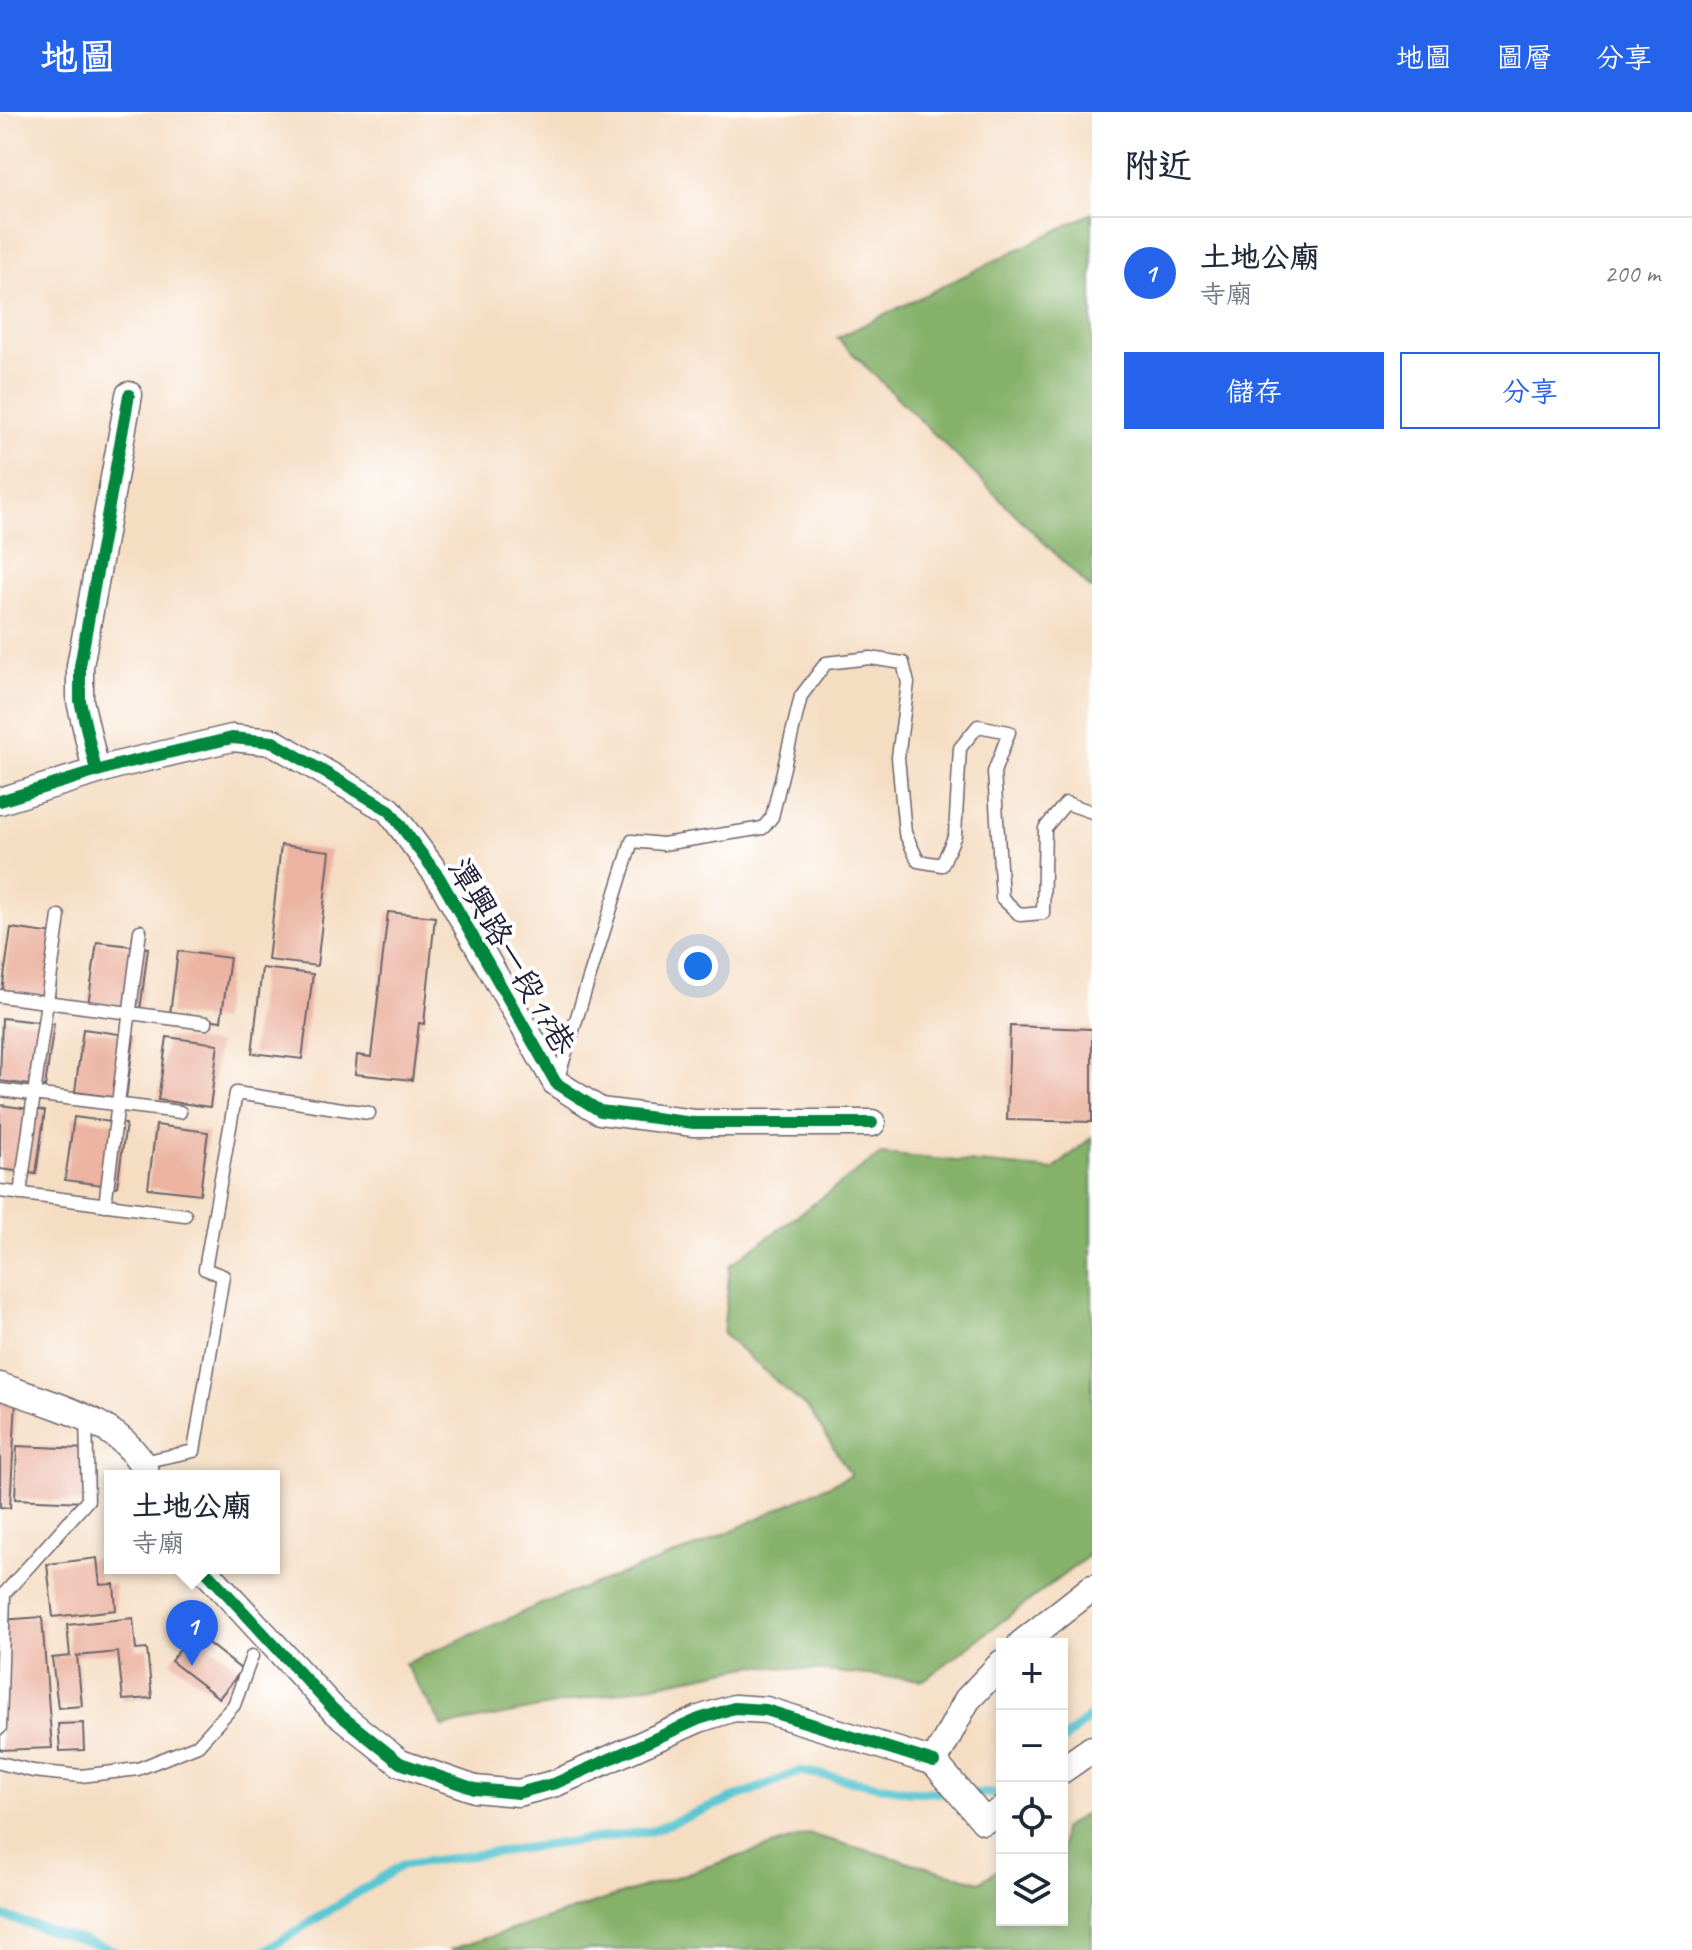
<!DOCTYPE html>
<html lang="zh-TW">
<meta charset="utf-8">
<style>
body{margin:0;font-family:Caveat,"LXGW WenKai TC",sans-serif;background:#f2f2f3;color:#1f2937}
.controls{position:absolute;right:24px;bottom:24px;display:grid;overflow:hidden;border-radius:0px;box-shadow:0 4px 12px #0003}
.controls button{width:72px;height:72px;display:grid;place-items:center;padding:0;border:0;border-bottom:2px solid #e0e1e3;background:#fff;color:#1f2937;font:40px sans-serif}
.you{position:absolute;left:698px;top:854px;width:28px;height:28px;margin:-20px;border:6px solid #fff;border-radius:50%;background:#1a73e8;box-shadow:0 0 0 12px #1a73e833}
.badge{display:grid;place-items:center;width:52px;height:52px;border-radius:50%;background:#2563eb;color:#fff;font-size:26px;font-weight:700}
.pin{position:absolute;translate:-50% -66px;filter:drop-shadow(0 2px 4px #0008)}
.pin::after{content:'';position:absolute;top:42px;width:28px;height:24px;background:inherit;clip-path:polygon(0 0,100% 0,50% 100%)}
.popup{position:absolute;left:104px;top:1358px;width:176px;height:104px;box-sizing:border-box;display:grid;place-content:center;border-radius:0px;background:#fff;filter:drop-shadow(0 2px 6px #0005);font-size:26px;white-space:nowrap;color:#747a83}
.popup b{font-size:30px;color:#1f2937}
.popup::after{content:'';position:absolute;left:50%;top:100%;margin-left:-16px;border:16px solid transparent;border-top-color:#fff}
.list{margin:0;padding:0;list-style:none}
h2{display:flex;justify-content:space-between;align-items:center;height:104px;margin:0;padding:0 32px;font-size:34px}
h2 small{font-size:26px;font-weight:400;color:#747a83}
.list li{display:grid;grid-template-columns:52px 1fr auto;gap:24px;align-items:center;box-sizing:border-box;height:112px;padding:0 32px;border-top:2px solid #e0e1e3}
.list b{display:block;font-size:30px;white-space:nowrap}
.list p{margin:0;font-size:26px;white-space:nowrap;color:#747a83}
.list em{font-size:26px;font-style:normal;color:#747a83}
.actions{display:flex;gap:16px;padding:24px 32px}
.actions a{flex:1;padding:18px 0;border:2px solid #2563eb;border-radius:0px;text-align:center;font-size:28px;color:#2563eb}
.actions .main{background:#2563eb;color:#fff}
.icon{flex:none;width:44px;height:44px;fill:none;stroke:currentColor;stroke-width:2;stroke-linecap:round;stroke-linejoin:round}
.map{position:relative;flex:none;width:1092px;height:1838px;overflow:hidden}
header{display:flex;align-items:center;gap:48px;box-sizing:border-box;height:112px;padding:0 40px;background:#2563eb;color:#fff}
header strong{font-size:38px}
nav{display:flex;gap:44px;margin-inline-start:auto;font-size:28px}
main{display:flex}
aside{flex:1;background:#fff}
.map>svg:first-child{display:block}
.forest{fill:#85b169;stroke:#546a52;stroke-width:2}
.lines{fill:none;stroke-linecap:round;stroke-linejoin:round}
.stream{stroke:#5ac6d2;stroke-width:9}
.building{fill:#ebb3a0}
.lane-casing{stroke:#6c636a;stroke-width:15}
.street-casing{stroke:#6c636a;stroke-width:29}
.lane{stroke:#fff;stroke-width:12}
.street{stroke:#fff;stroke-width:26}
.cycleway-casing{stroke:#fff;stroke-width:17}
.cycleway{stroke:#00873e;stroke-width:12}
.labels{text-anchor:middle;stroke-width:8;stroke-linejoin:round;paint-order:stroke}
.street-label{font-size:32px;fill:#22223b;stroke:#fff}
</style>
<header>
<strong>地圖</strong>
<nav><a>地圖</a><a>圖層</a><a>分享</a></nav>
</header>
<main>
<div class="map">
<svg width="1092" height="1838" viewBox="0 0 1092 1838">
<rect width="100%" height="100%" fill="#fff"/>
<filter id="ink" filterUnits="userSpaceOnUse"><feTurbulence type="fractalNoise" baseFrequency=".0125" numOctaves="2"/><feDisplacementMap in="SourceGraphic" scale="16" xChannelSelector="R" yChannelSelector="G"/><feConvolveMatrix kernelMatrix="1 2 1 2 8 2 1 2 1" color-interpolation-filters="sRGB"/></filter>
<filter id="wash" filterUnits="userSpaceOnUse"><feTurbulence type="fractalNoise" baseFrequency=".006" numOctaves="4" result="noise"/><feDisplacementMap in="SourceGraphic" scale="32" xChannelSelector="R" yChannelSelector="G"/><feGaussianBlur stdDeviation="1.8" result="paint"/><feColorMatrix in="noise" values="0 0 0 0 0 0 0 0 0 0 0 0 0 0 0 0 0 1.4 0 .05"/><feComposite in="paint" operator="in"/></filter>
<g filter="url(#wash)">
<rect width="100%" height="100%" fill="#f5ddc2"/>
<path class="forest" d="M1092,101V478L837,226Z
M1092,1025V1439L1083,1448L924,1568L754,1553L443,1615L405,1552L541,1492L701,1433L851,1363L810,1299L723,1222L730,1153L881,1042L1053,1058Z
M1092,1697V1838H449L809,1722L980,1770L1002,1755V1808H1062V1717Z"/>
<g class="lines">
<path class="stream" d="M1062,1629L1092,1603
M966,1681L999,1682L1002,1680
M0,1803L114,1838
M266,1838L402,1753L651,1719L801,1659L907,1679L952,1681"/>
</g>
<g id="blocks">
<path class="building" d="M281,733L330,739L317,854L268,848Z
M388,800L435,805L424,912L419,911L412,968L355,962L357,943L371,945Z
M11,816L62,823L54,886L2,879Z
M97,830L148,836L140,899L88,893Z
M178,839L230,846L221,909L170,902Z
M262,856L313,862L302,947L252,941Z
M2,906L54,912L45,975L0,969Z
M1010,914L1092,917V1010L1007,1008Z
M83,917L134,924L126,987L75,980Z
M167,925L218,932L210,995L158,988Z
M0,993L45,999L36,1062L0,1057Z
M74,1005L126,1012L117,1075L65,1068Z
M156,1013L208,1020L200,1082L148,1076Z
M0,1286L16,1289L10,1396L0,1395Z
M17,1334L86,1337L84,1390L15,1387Z
M97,1446L100,1473L114,1472L116,1498L53,1505L47,1452Z
M42,1505L52,1636L0,1638L1,1508Z
M133,1506L136,1538L147,1537L152,1586L123,1588L118,1540L77,1544L82,1594L58,1596L52,1546L70,1544L67,1513Z
M194,1520L242,1558L219,1586L171,1549Z
M83,1611L84,1638L60,1639L58,1612Z"/>
</g>
</g>
<g filter="url(#ink)">
<use href="#blocks" fill-opacity="0" stroke="#6c636a" stroke-width="2"/>
<g class="lines">
<g class="lane-casing">
<path id="lane" d="M0,884L206,911
M557,969L632,729L663,732L763,716L772,705L801,584L826,551L870,546L903,551L908,571L898,645L905,721L918,749L942,753L955,723L960,636L978,614L1009,620L994,660L1002,786L1020,803L1043,801L1045,716L1066,691L1092,700
M0,978L180,1000
M0,1079L185,1103
M20,1082L59,804
M105,1093L140,819
M142,1350L194,1339L223,1164L205,1157L236,981L369,1001
M0,1616L4,1482L88,1388L86,1307
M0,1651L33,1659L81,1664L138,1657L198,1633L234,1593L252,1544"/>
</g>
<g class="street-casing">
<path id="street" d="M96,659L80,589V554L129,283
M0,689L117,653L232,626L273,630L389,698L439,765L556,971L600,999L694,1011H872
M0,1274C48,1292 130,1310 147,1364
M203,1456L334,1598L400,1651L475,1677L518,1681L556,1671L699,1607L734,1596L766,1598L934,1650
M1021,1532L1092,1476
M934,1650L967,1588L1002,1551
M934,1650L984,1709L1002,1698
M1062,1658L1092,1637"/>
</g>
<use href="#lane" class="lane"/>
<use href="#street" class="street"/>
<g class="cycleway-casing">
<path id="cycleway" d="M96,659L80,589V554L129,283
M0,689L117,653L232,626L273,630L389,698L439,765L556,971L600,999L694,1011H872
M203,1456L334,1598L400,1651L475,1677L518,1681L556,1671L699,1607L734,1596L766,1598L934,1650"/>
</g>
<use href="#cycleway" class="cycleway"/>
</g>
</g>
<g class="labels">
<g class="street-label">
<text transform="translate(512 844) rotate(60)" y="11">潭興路一段17巷</text>
</g>
</g>
</svg>
<div class="controls">
<button>+</button>
<button>−</button>
<button><svg class="icon" aria-label="locate" viewBox="0 0 24 24"><circle cx="12" cy="12" r="6"/><path d="M12 2v4M12 18v4M2 12h4M18 12h4"/></svg></button>
<button><svg class="icon" aria-label="layers" viewBox="0 0 24 24"><path d="M12 4l9 5-9 5-9-5zM3 14l9 5 9-5"/></svg></button>
</div>
<div class="you"></div>
<div class="pin badge" style="left:192px;top:1554px">1</div>
<div class="popup"><b>土地公廟</b>寺廟</div>
</div>
<aside>
<h2>附近<small></small></h2>
<ul class="list">
<li><span class="badge">1</span><div><b>土地公廟</b><p>寺廟</p></div><em>200 m</em></li>
</ul>
<div class="actions"><a class="main">儲存</a><a>分享</a></div>
</aside>
</main>
